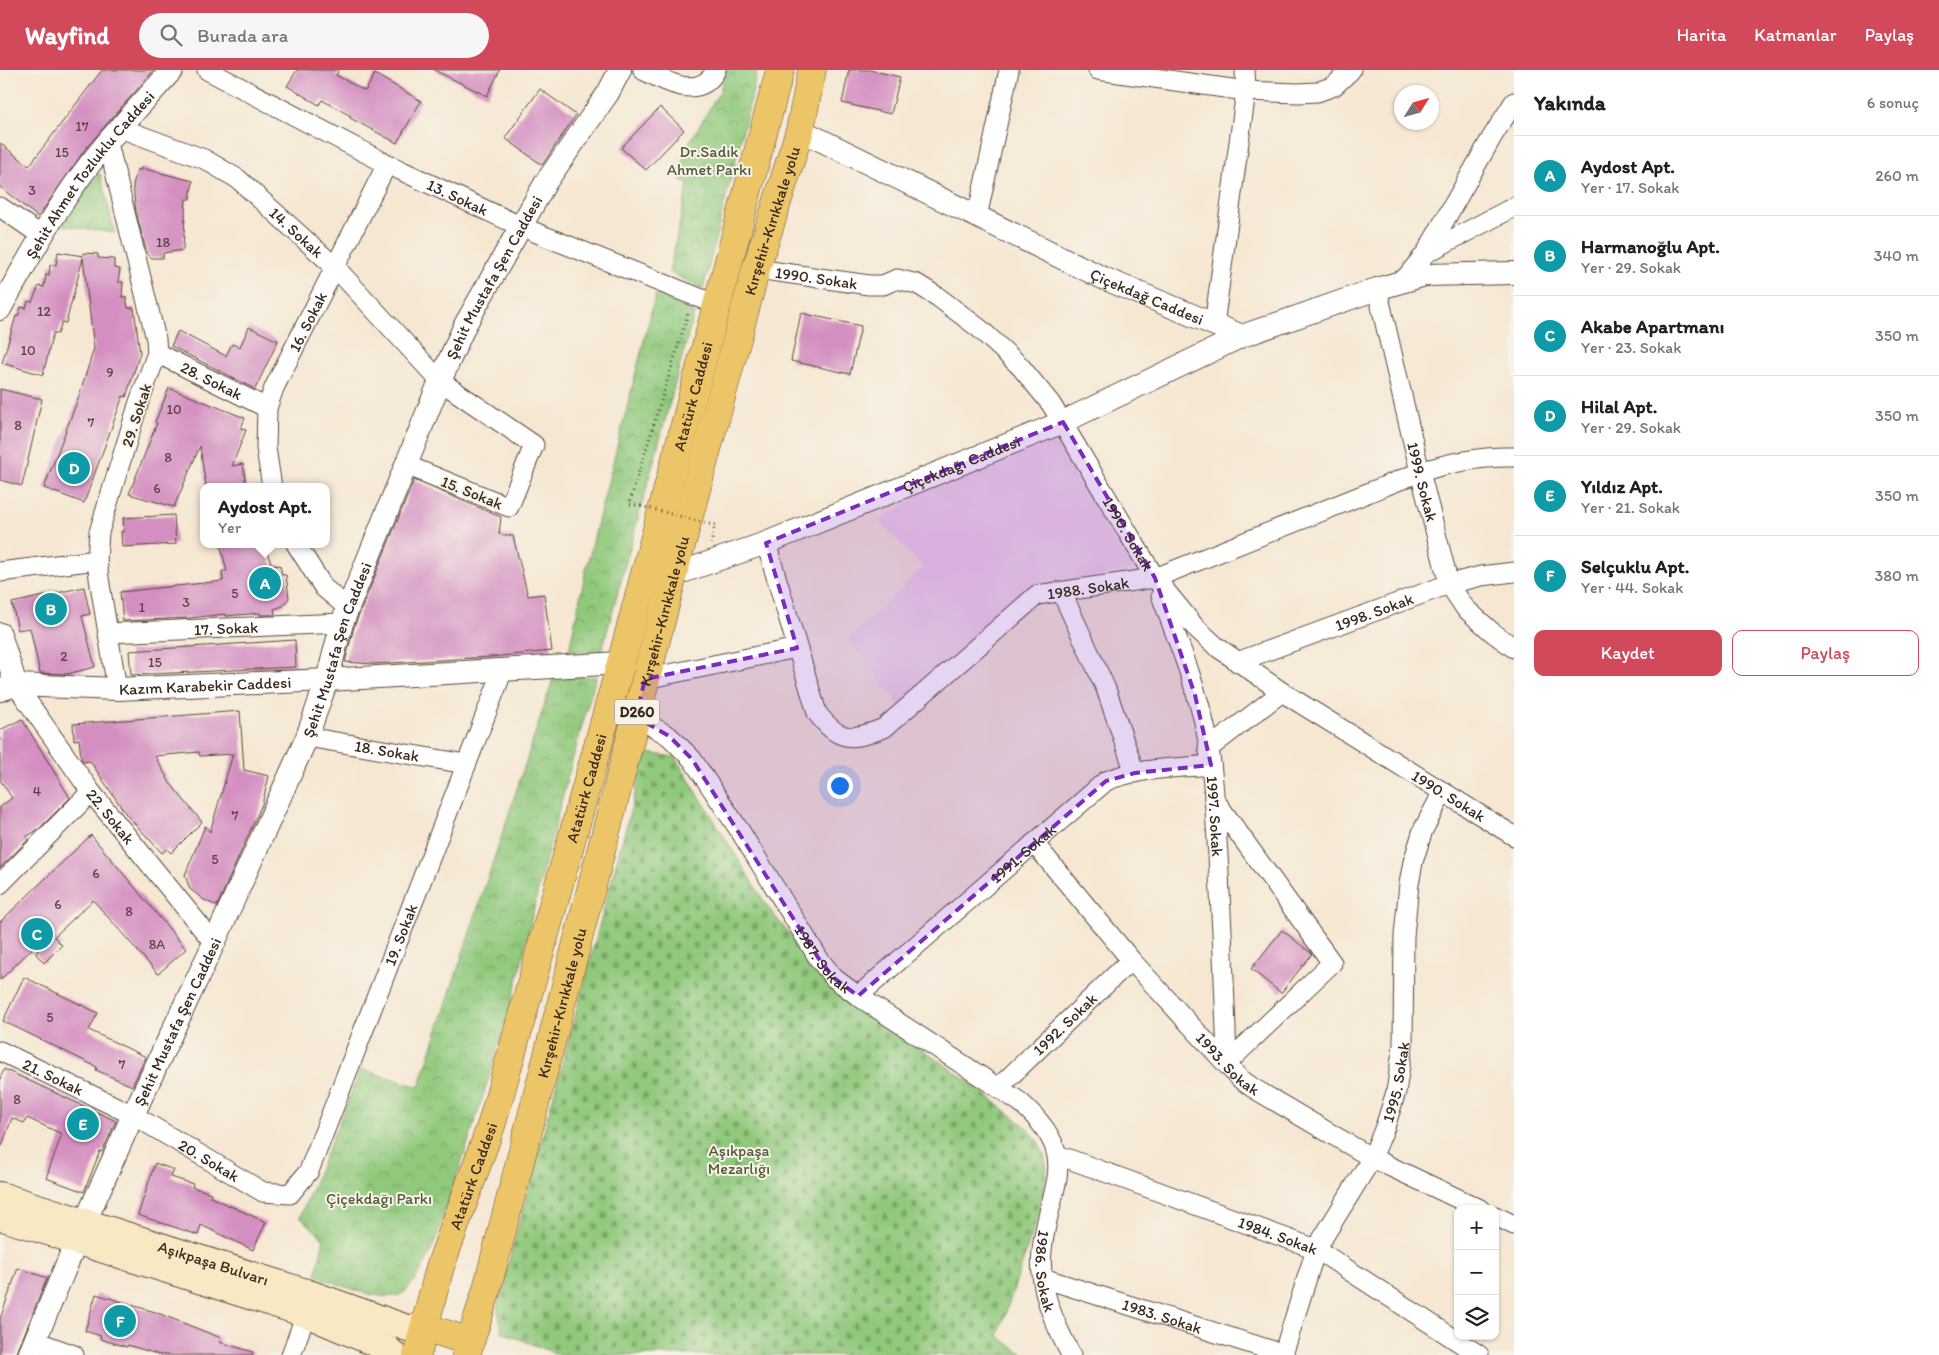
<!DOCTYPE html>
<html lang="tr">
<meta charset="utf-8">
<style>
body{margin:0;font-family:Itim,sans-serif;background:#f6f6f6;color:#202124}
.controls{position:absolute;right:15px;bottom:15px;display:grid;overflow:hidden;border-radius:10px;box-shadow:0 1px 4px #0004}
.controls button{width:45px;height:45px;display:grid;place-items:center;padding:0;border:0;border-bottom:1px solid #e0e0e0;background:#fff;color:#202124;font:25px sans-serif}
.compass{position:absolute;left:1394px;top:15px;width:45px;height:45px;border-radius:50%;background:#fff;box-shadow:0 1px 4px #0004;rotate:53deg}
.you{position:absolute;left:839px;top:715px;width:18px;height:18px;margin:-12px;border:4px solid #fff;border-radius:50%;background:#1a73e8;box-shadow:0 0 0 8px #1a73e833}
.badge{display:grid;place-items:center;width:32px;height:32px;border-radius:50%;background:#d1495b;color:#fff;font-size:16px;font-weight:700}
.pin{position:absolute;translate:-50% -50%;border:2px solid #fff;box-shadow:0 1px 5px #0006}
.popup{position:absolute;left:200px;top:413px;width:130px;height:65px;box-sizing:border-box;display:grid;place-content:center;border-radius:10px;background:#fff;filter:drop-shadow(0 1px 4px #0005);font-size:16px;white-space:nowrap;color:#757577}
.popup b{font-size:19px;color:#202124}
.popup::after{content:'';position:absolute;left:50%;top:100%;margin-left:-10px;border:10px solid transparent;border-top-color:#fff}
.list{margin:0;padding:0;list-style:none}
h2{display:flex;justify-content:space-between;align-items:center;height:65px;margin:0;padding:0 20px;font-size:21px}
h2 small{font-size:16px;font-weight:400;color:#757577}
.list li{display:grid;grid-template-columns:32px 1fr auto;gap:15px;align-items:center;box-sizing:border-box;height:80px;padding:0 20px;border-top:1px solid #e0e0e0}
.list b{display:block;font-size:19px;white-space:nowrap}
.list p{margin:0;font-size:16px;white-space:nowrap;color:#757577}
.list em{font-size:16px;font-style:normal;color:#757577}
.actions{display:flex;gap:10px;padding:15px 20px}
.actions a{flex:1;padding:11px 0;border:1px solid #d1495b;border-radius:10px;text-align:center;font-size:18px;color:#d1495b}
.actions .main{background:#d1495b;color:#fff}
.icon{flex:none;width:28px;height:28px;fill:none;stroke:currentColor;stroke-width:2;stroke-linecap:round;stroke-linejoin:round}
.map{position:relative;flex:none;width:1514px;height:1285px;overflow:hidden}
header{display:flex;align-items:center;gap:30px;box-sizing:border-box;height:70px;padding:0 25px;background:#d1495b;color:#fff}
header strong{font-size:24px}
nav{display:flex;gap:28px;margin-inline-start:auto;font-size:18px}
.search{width:350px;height:45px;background:#f6f6f6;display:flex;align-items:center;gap:12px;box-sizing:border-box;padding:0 18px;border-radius:28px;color:#757577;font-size:19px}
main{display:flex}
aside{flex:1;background:#fff}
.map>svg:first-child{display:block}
.built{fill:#efd0e6}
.cemetery{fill:url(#cemetery-stones);stroke:#667a4d}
.park{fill:url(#park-crowns);stroke:#667a4d}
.building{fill:#d48fc1}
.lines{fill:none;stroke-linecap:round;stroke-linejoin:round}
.minor-casing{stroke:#574639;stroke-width:21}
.tertiary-casing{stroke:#574639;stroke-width:24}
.secondary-casing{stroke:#574639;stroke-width:28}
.trunk-casing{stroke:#574639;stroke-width:29}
.path{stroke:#574639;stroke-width:3;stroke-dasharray:1 4;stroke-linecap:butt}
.minor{stroke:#fff;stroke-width:19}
.tertiary{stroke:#fff;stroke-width:22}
.secondary{stroke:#f8e8c3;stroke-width:26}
.trunk{stroke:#edc569;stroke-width:28}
.path-bridge{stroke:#574639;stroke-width:3;stroke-dasharray:1 4;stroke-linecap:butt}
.marked{fill:#7b2cbf;fill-opacity:0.2;stroke:#7b2cbf;stroke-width:4;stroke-dasharray:10 6;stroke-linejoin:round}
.labels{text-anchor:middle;stroke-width:4;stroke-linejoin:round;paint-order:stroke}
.number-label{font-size:14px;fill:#614347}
.shield{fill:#f7f3e8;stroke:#73665b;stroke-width:1}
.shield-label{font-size:15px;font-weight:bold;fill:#3b2a1e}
.park-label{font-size:16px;fill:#545a3a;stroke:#f7f3e8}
.street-label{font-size:16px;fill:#3b2a1e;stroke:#f7f3e8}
</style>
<header>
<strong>Wayfind</strong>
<div class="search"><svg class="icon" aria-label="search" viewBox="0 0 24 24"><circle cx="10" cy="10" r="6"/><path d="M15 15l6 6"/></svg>Burada ara</div>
<nav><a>Harita</a><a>Katmanlar</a><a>Paylaş</a></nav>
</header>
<main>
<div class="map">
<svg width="1514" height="1285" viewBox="0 0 1514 1285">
<defs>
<pattern id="cemetery-stones" width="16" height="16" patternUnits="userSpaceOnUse" patternTransform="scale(1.25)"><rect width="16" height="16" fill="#90c97c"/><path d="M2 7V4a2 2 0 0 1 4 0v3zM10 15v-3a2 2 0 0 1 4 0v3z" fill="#77a365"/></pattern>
<pattern id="park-crowns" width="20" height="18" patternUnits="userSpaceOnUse" patternTransform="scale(1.25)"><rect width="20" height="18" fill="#90c97c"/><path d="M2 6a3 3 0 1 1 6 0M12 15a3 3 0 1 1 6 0" fill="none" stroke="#77a365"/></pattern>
</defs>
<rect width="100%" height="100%" fill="#f7f3e8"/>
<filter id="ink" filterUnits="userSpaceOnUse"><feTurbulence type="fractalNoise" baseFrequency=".02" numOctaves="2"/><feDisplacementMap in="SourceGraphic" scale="10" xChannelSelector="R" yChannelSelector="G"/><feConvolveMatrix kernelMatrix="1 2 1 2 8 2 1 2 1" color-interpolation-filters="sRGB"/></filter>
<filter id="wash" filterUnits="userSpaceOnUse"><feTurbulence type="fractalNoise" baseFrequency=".0096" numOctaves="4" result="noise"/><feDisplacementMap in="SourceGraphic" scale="20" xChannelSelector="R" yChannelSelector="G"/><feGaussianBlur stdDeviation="1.12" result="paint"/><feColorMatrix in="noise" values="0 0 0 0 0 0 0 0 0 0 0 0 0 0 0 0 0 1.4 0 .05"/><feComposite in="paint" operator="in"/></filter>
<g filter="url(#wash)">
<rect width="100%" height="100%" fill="#f6e7d3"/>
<path class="built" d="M1053,369L1134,500L1030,518L899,635L849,569L923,497L879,451L925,421Z"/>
<path class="cemetery" d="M646,683L675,687L767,836L828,913L976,1017L1025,1056L1037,1070L1044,1084L1047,1100L1040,1140L998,1266L1024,1285H559L502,1262L497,1235Z"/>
<path class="park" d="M726,0H758L703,219L669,202L688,115L679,108L686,78L720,21Z
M100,103L115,163L59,155Z
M656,223L694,244L601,584L569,581L586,499Z
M554,606L596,607C577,671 560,736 543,800C534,835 527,871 518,907C502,970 481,1032 461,1094C450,1127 441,1163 425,1193C419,1203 410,1221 399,1225C378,1232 335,1213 316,1205L324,1169L300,1147L361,999L419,1017Z"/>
<g id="blocks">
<path class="building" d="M102,0H154L86,78L38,147L0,117V73L29,96Z
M297,0H339L336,5L365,21L375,4L421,31L397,73L350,48L351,46L322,30L319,35L287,16Z
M434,0H500L487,26Z
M849,0H869L900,7L891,44L842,33Z
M540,19L576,45L542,95L505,68Z
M660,37L684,60L646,100L621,78Z
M141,98L193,111L190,129H186L183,180L163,183V188H152L147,184L136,142L133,115L137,100H141Z
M58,182L83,186V183L98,184V188L114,189V198L120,199L118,212H123L122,227H126L128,238H134L140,283L126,327L123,326L84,433L44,418L79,326L94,278L83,188L66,253L62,252L58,264L53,263L43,305L2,293L16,246H18L21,237L26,238L28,231L32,232L39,216L44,217L46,204L49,205L50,195H56Z
M801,243L861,256L850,304L791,291Z
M249,257L278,271L255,319L171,276L178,261L226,286L232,274L240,277Z
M169,318L245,348L241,358L246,360L232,396L243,394L246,417H206L200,376L174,437L129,424L157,353L155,352Z
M0,319L42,329L22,416L0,410Z
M414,410L501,447L499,464L513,466L528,526L544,524L552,581L490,587L374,594L345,592L354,557Z
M174,445L176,474L122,477L121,462L124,461L123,448Z
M220,474H264L272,496L280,495L282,505H286L289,528L283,536L274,539L275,545H260V543L226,546V544L189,548L123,551L120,522L223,511L222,501H227Z
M84,517L90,544L82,546L95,597L67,604L40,603L30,558L18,560L12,533Z
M295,570L296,597L131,605L129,581Z
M240,641L244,700L269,706L262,734L217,836L204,830L190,819L185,805L205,756L210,762L233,684L200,686L199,682L155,686L170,713L202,752L171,783L167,779L162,783L126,744L90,691L83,692L81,687L79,669L74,670L73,654Z
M22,649L70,728L40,758L26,767L28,770L0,798V737L12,728L0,710V660Z
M91,765L186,879L158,904L93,830L54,867L62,875L44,893L36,884L44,867L0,910V852Z
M1282,860L1312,884L1281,923L1251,899Z
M24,907L98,943L89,960L146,987L132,1016L96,1000L97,997L3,951Z
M4,999L116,1051L102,1082L100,1081L84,1122L46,1108L62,1064L27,1048L24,1053L12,1048L2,1076L0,1075V1009Z
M155,1093L174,1100L171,1107L193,1114L192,1117L211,1123L210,1127L266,1152L253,1180L201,1155L198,1165L138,1145Z
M18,1198L47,1208L16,1285H0V1249Z
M96,1224L155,1242L221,1268L219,1272L253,1282L252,1285H160L128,1275L127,1277L100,1269L101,1266L85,1261Z"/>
</g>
</g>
<g filter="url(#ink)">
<use href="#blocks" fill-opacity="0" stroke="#574639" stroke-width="1"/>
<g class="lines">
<g class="minor-casing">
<g id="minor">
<path id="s1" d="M207,0L387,94L522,157L717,235"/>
<path d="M643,0C666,12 700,31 716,0"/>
<path d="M1098,0L1246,21L1298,23L1317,22L1334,16L1351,0"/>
<path id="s2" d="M120,58L204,89L238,109L335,197L440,311L534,375L509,437L406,395"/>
<path d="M108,73L156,269L157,283L139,332L99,462L97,490L99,508L117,619"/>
<path d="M0,137L42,166"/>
<path d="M977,147L1009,0"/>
<path d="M1426,183L1514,137"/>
<path id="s3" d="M756,199L869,215H883L897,209L917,214L938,227L980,259L1020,296L1051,334L1155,508L1195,557L1217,577L1282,622L1514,766"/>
<path d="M1404,210L1426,183L1492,67L1514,32"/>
<path id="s4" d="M1377,219L1420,402L1449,514L1465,538L1492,562L1514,578"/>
<path d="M1214,255L1246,21L1245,0"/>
<path id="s5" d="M157,283L267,338"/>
<path id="s6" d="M272,417L266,378L267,338L274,318L387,94"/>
<path id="s7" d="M766,473L817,643C839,672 851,671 884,658L1037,525L1155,508L1420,402C1451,392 1482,386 1514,387"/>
<path d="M296,474L324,518L348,538"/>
<path d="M0,502L97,490"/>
<path d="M1062,523L1106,619L1135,703"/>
<path id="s8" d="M1161,525C1177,569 1196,615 1206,661C1214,702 1215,744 1218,785C1222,854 1225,923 1227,993"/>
<path id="s9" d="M108,563L342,553"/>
<path id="s10" d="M1237,592L1449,514L1481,506L1514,502"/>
<path d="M645,609L797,578"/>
<path id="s11" d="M16,615L91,722L214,873"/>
<path id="s12" d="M636,647L669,666L692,689L740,761L819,889L834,908L858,926L1020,1032C1084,1089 1049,1112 1042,1180C1038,1219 1054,1252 1071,1285"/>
<path id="s13" d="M307,667L466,694"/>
<path d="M1208,679L1282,622"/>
<path d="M1214,729L1332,893L1227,993"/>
<path id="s14" d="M1034,773L1131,890L1239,1008L1253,1018L1372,1088L1480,1139"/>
<path d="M0,814L91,722"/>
<path id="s15" d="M858,926L1106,711C1137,698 1178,698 1211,695"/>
<path id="s16" d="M0,981L133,1045L263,1122L290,1124L309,1101L503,600"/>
<path id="s17" d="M999,1017L1131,890"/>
<path id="s18" d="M1058,1085L1316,1179L1479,1285"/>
<path d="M1495,1146L1514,1155"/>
<path id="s19" d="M1043,1208L1283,1284"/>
<path d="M35,1271L74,1285"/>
<path d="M291,1285L306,1244"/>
<path id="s20" d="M1283,1285L1316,1179L1372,1088L1385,1057L1396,1022L1403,975L1404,866L1409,814L1413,792L1423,760L1443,722"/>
</g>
</g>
<g class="tertiary-casing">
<g id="tertiary">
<path id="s21" d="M800,60L1103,208L1242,266L1377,219L1425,205L1514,203"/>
<path id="s22" d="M0,239C23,198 46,156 73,117C102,75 138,38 172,0"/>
<path id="s23" d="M673,505L766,473L1063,352L1242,266"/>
<path d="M0,564L16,615"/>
<path id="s24" d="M0,620L16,615L117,619L327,610L621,593"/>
<path id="s25" d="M29,1285L76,1172L133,1045L214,873L307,667L327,610L342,553L440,311L465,255L546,112L608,23L620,0"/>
</g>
</g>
<g class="secondary-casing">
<g id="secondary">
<path id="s26" d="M0,1125L306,1222L407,1258L425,1257"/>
<path d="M0,1147L306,1244L388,1279L394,1285"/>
</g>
</g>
<g class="trunk-casing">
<g id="trunk">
<path d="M425,1257L470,1272"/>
<path id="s27" d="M417,1285L440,1197L492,1053L621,593L780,0"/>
<path id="s28" d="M466,1285L486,1222L673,505L756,199L800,60L812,0"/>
</g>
</g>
<path class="path" d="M641,436L629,434L689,241
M709,454L715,455L711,474"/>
<use href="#minor" class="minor"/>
<use href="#tertiary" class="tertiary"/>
<use href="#secondary" class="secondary"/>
<use href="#trunk" class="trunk"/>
<path class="path-bridge" d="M641,436L705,453"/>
</g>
</g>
<path class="marked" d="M1063,352L1155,508L1195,625L1211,695L1135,703L1106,711L858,926L834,908L819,889L692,689L669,666L636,647L645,609L797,578L766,473Z"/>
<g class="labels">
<g class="number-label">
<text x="82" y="61">17</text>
<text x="62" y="87">15</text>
<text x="32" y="125">3</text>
<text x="163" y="177">18</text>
<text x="44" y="246">12</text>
<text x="28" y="285">10</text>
<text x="110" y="307">9</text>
<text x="174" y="344">10</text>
<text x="91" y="357">7</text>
<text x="18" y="360">8</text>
<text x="168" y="392">8</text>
<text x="157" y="423">6</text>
<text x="235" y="528">5</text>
<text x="186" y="537">3</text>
<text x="142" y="542">1</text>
<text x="64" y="591">2</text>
<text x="155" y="597">15</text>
<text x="37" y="726">4</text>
<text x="235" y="750">7</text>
<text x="215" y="794">5</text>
<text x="96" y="808">6</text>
<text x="58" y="839">6</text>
<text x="129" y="846">8</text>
<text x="157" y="879">8A</text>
<text x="50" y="952">5</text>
<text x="122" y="999">7</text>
<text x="17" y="1034">8</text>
</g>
<rect class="shield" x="614.5" y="629.5" width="45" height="25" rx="4"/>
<g class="shield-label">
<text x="637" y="647">D260</text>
</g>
<g class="park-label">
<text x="709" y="87">Dr.Sadık<tspan x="709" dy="18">Ahmet Parkı</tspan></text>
<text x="739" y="1086">Aşıkpaşa<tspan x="739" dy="18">Mezarlığı</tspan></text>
<text x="379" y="1134">Çiçekdağı Parkı</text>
</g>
<g class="street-label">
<text dy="6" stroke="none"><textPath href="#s22" startOffset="162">Şehit Ahmet Tozluklu Caddesi</textPath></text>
<text dy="6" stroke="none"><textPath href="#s1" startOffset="281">13. Sokak</textPath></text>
<text dy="6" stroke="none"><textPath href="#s28" startOffset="1175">Kırşehir-Kırıkkale yolu</textPath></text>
<text dy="6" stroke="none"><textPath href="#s2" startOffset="208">14. Sokak</textPath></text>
<text dy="6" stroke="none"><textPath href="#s25" startOffset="1175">Şehit Mustafa Şen Caddesi</textPath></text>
<text dy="6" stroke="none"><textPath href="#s3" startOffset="61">1990. Sokak</textPath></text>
<text dy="6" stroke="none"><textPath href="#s21" startOffset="385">Çiçekdağ Caddesi</textPath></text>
<text dy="6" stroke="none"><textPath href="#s6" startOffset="175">16. Sokak</textPath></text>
<text dy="6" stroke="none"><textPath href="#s5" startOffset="61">28. Sokak</textPath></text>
<text dy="6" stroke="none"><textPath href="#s27" startOffset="998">Atatürk Caddesi</textPath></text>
<text transform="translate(136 345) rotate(-72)" y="6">29. Sokak</text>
<text dy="6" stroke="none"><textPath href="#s23" startOffset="309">Çiçekdağı Caddesi</textPath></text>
<text dy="6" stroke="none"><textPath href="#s4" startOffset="198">1999. Sokak</textPath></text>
<text transform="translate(472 422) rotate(22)" y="6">15. Sokak</text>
<text dy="6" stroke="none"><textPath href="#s3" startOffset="496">1990. Sokak</textPath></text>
<text dy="6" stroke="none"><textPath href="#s7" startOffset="509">1988. Sokak</textPath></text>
<text dy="6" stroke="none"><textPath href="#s28" startOffset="770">Kırşehir-Kırıkkale yolu</textPath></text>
<text dy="6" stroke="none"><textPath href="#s10" startOffset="146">1998. Sokak</textPath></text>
<text dy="6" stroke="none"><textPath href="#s9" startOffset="118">17. Sokak</textPath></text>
<text dy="6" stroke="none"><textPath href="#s25" startOffset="770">Şehit Mustafa Şen Caddesi</textPath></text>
<text dy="6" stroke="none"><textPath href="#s24" startOffset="206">Kazım Karabekir Caddesi</textPath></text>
<text dy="6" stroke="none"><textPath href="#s13" startOffset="81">18. Sokak</textPath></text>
<text dy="6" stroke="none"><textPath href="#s27" startOffset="592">Atatürk Caddesi</textPath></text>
<text dy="6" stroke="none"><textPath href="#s3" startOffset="916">1990. Sokak</textPath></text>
<text dy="6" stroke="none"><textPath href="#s11" startOffset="162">22. Sokak</textPath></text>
<text dy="6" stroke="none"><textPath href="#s8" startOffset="229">1997. Sokak</textPath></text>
<text dy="6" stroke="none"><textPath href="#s15" startOffset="218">1991. Sokak</textPath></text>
<text dy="6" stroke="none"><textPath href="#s16" startOffset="609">19. Sokak</textPath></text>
<text dy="6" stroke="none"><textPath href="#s12" startOffset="310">1987. Sokak</textPath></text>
<text dy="6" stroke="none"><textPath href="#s28" startOffset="365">Kırşehir-Kırıkkale yolu</textPath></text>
<text dy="6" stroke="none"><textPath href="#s25" startOffset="365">Şehit Mustafa Şen Caddesi</textPath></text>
<text dy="6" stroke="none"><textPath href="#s17" startOffset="91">1992. Sokak</textPath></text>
<text dy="6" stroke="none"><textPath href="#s14" startOffset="294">1993. Sokak</textPath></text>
<text dy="6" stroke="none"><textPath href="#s16" startOffset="59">21. Sokak</textPath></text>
<text dy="6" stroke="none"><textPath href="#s20" startOffset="298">1995. Sokak</textPath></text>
<text dy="6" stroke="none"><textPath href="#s16" startOffset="236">20. Sokak</textPath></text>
<text dy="6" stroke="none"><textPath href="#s27" startOffset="188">Atatürk Caddesi</textPath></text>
<text dy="6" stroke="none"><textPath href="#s18" startOffset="234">1984. Sokak</textPath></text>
<text dy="6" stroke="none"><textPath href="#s26" startOffset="224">Aşıkpaşa Bulvarı</textPath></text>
<text dy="6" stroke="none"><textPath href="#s12" startOffset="739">1986. Sokak</textPath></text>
<text dy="6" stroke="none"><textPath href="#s19" startOffset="125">1983. Sokak</textPath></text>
</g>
</g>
</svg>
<div class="controls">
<button>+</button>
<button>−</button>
<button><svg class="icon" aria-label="layers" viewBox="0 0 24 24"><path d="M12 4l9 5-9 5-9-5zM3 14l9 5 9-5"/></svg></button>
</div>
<svg class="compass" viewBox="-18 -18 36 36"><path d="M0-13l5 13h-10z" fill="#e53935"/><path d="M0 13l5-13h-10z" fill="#757577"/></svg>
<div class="you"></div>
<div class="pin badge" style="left:265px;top:513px;background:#0f9aa8">A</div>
<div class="popup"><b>Aydost Apt.</b>Yer</div>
<div class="pin badge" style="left:51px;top:539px;background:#0f9aa8">B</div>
<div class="pin badge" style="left:37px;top:864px;background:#0f9aa8">C</div>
<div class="pin badge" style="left:74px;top:398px;background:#0f9aa8">D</div>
<div class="pin badge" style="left:83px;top:1054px;background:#0f9aa8">E</div>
<div class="pin badge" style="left:120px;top:1251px;background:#0f9aa8">F</div>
</div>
<aside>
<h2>Yakında<small>6 sonuç</small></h2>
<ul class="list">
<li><span class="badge" style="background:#0f9aa8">A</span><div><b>Aydost Apt.</b><p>Yer · 17. Sokak</p></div><em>260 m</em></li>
<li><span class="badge" style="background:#0f9aa8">B</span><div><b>Harmanoğlu Apt.</b><p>Yer · 29. Sokak</p></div><em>340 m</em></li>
<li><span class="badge" style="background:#0f9aa8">C</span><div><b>Akabe Apartmanı</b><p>Yer · 23. Sokak</p></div><em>350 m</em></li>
<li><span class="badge" style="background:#0f9aa8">D</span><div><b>Hilal Apt.</b><p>Yer · 29. Sokak</p></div><em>350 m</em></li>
<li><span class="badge" style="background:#0f9aa8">E</span><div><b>Yıldız Apt.</b><p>Yer · 21. Sokak</p></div><em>350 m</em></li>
<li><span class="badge" style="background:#0f9aa8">F</span><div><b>Selçuklu Apt.</b><p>Yer · 44. Sokak</p></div><em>380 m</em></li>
</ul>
<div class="actions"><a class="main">Kaydet</a><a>Paylaş</a></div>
</aside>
</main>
